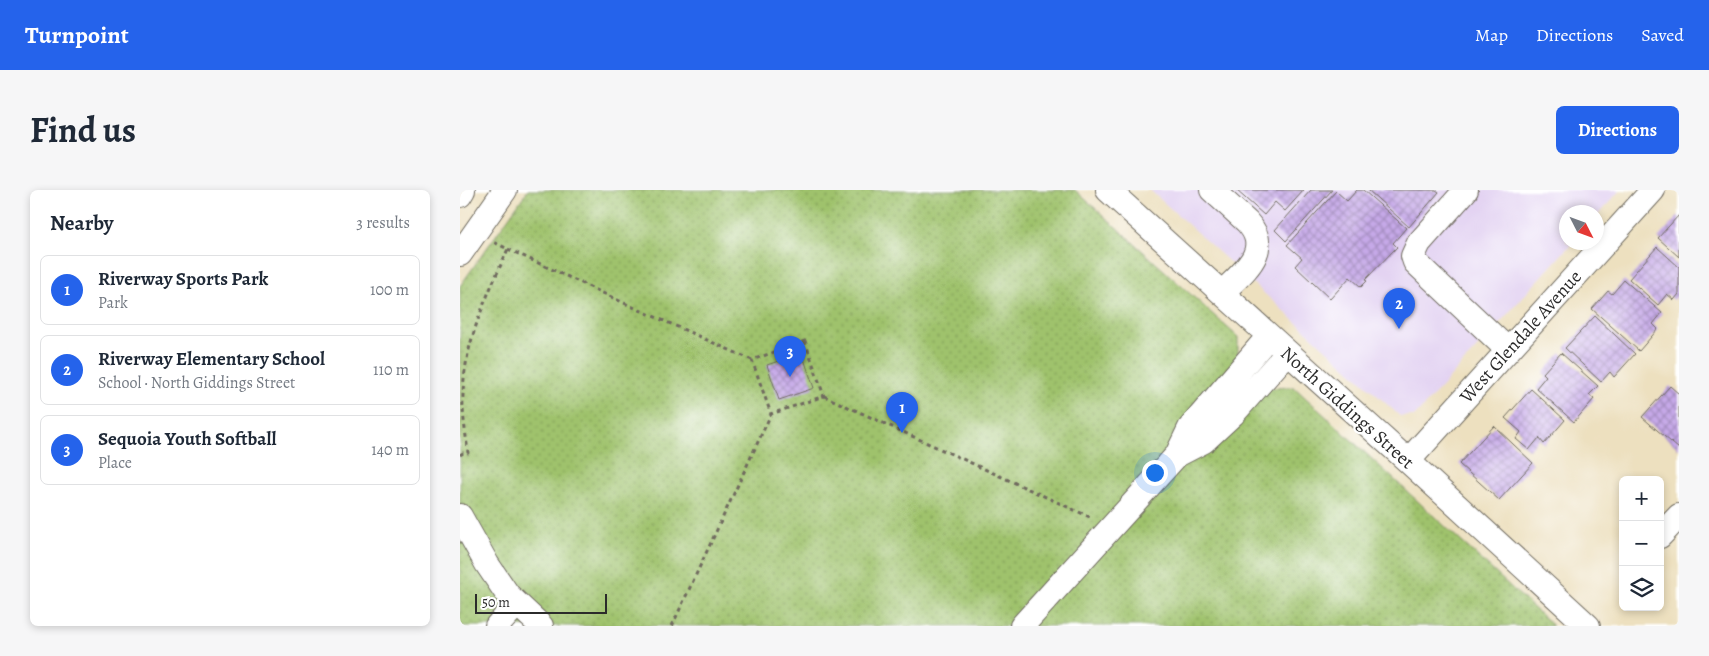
<!DOCTYPE html>
<meta charset="utf-8">
<style>
body{margin:0;font-family:Alegreya,serif;background:#f6f6f7;color:#1f2937}
.controls{position:absolute;right:15px;bottom:15px;display:grid;overflow:hidden;border-radius:8px;box-shadow:0 2px 8px #0003}
.controls button{width:45px;height:45px;display:grid;place-items:center;padding:0;border:0;border-bottom:1px solid #e0e1e3;background:#fff;color:#1f2937;font:25px sans-serif}
.compass{position:absolute;left:1099px;top:15px;width:45px;height:45px;border-radius:50%;background:#fff;box-shadow:0 2px 8px #0003;rotate:132deg}
.scale{position:absolute;left:15px;bottom:12px;width:132px;box-sizing:border-box;padding-left:5px;border:2px solid #2b2b2b;border-top:0;font-size:14px;line-height:18px;white-space:nowrap;color:#2b2b2b;-webkit-text-stroke:4px #fff;paint-order:stroke}
.you{position:absolute;left:694px;top:282px;width:18px;height:18px;margin:-12px;border:4px solid #fff;border-radius:50%;background:#1a73e8;box-shadow:0 0 0 8px #1a73e833}
.badge{display:grid;place-items:center;width:32px;height:32px;border-radius:50%;background:#2563eb;color:#fff;font-size:16px;font-weight:700}
.pin{position:absolute;translate:-50% -41px;filter:drop-shadow(0 1px 2px #0008)}
.pin::after{content:'';position:absolute;top:26px;width:18px;height:15px;background:inherit;clip-path:polygon(0 0,100% 0,50% 100%)}
.list{margin:0;padding:0;list-style:none}
h2{display:flex;justify-content:space-between;align-items:center;height:65px;margin:0;padding:0 20px;font-size:21px}
h2 small{font-size:16px;font-weight:400;color:#747a83}
.list li{display:grid;grid-template-columns:32px 1fr auto;gap:15px;align-items:center;box-sizing:border-box;height:70px;margin:0 10px 10px;padding:0 10px;border:1px solid #e0e1e3;border-radius:8px}
.list b{display:block;font-size:19px;white-space:nowrap}
.list p{margin:0;font-size:16px;white-space:nowrap;color:#747a83}
.list em{font-size:16px;font-style:normal;color:#747a83}
.icon{flex:none;width:28px;height:28px;fill:none;stroke:currentColor;stroke-width:2;stroke-linecap:round;stroke-linejoin:round}
.map{position:relative;flex:none;width:1219px;height:436px;overflow:hidden;border-radius:8px}
header{display:flex;align-items:center;gap:30px;box-sizing:border-box;height:70px;padding:0 25px;background:#2563eb;color:#fff}
header strong{font-size:24px}
nav{display:flex;gap:28px;margin-inline-start:auto;font-size:18px}
.intro{display:flex;align-items:center;justify-content:space-between;box-sizing:border-box;height:120px;padding:0 30px}
h1{margin:0;font-size:35px}
.button{padding:12px 22px;border-radius:8px;background:#2563eb;color:#fff;font-size:18px;font-weight:700}
main{display:flex;gap:30px;padding:0 30px}
aside{flex:1;background:#fff;border-radius:8px;box-shadow:0 2px 8px #0003}
.map>svg:first-child{display:block}
.built{fill:#e3d3f2}
.park{fill:url(#park-dots);stroke:#65764c}
.building{fill:url(#building-cross-hatch)}
.lines{fill:none;stroke-linecap:round;stroke-linejoin:round}
.minor-casing{stroke:#6f6a5f;stroke-width:26}
.path{stroke:#6f6a5f;stroke-width:3;stroke-dasharray:4 4;stroke-linecap:butt}
.minor{stroke:#fff;stroke-width:24}
.labels{text-anchor:middle;stroke-width:4.5;stroke-linejoin:round;paint-order:stroke}
.street-label{font-size:19px;fill:#2b2b2b;stroke:#fff}
</style>
<header>
<strong>Turnpoint</strong>
<nav><a>Map</a><a>Directions</a><a>Saved</a></nav>
</header>
<div class="intro"><h1>Find us</h1><a class="button">Directions</a></div>
<main>
<aside>
<h2>Nearby<small>3 results</small></h2>
<ul class="list">
<li><span class="badge">1</span><div><b>Riverway Sports Park</b><p>Park</p></div><em>100 m</em></li>
<li><span class="badge">2</span><div><b>Riverway Elementary School</b><p>School · North Giddings Street</p></div><em>110 m</em></li>
<li><span class="badge">3</span><div><b>Sequoia Youth Softball</b><p>Place</p></div><em>140 m</em></li>
</ul>
</aside>
<div class="map">
<svg width="1219" height="436" viewBox="0 0 1219 436">
<defs>
<pattern id="park-dots" width="8" height="8" patternUnits="userSpaceOnUse" patternTransform="scale(1.25)"><rect width="8" height="8" fill="#9fc26c"/><path d="M2 2h.1M6 6h.1" fill="none" stroke="#829e59" stroke-width="1.8" stroke-linecap="round"/></pattern>
<pattern id="building-cross-hatch" width="8" height="8" patternUnits="userSpaceOnUse" patternTransform="scale(1.25)"><rect width="8" height="8" fill="#c6a9e8"/><path d="M0 0l8 8M0 8l8-8" fill="none" stroke="#a18abc"/></pattern>
</defs>
<rect width="100%" height="100%" fill="#fff"/>
<filter id="ink" filterUnits="userSpaceOnUse"><feTurbulence type="fractalNoise" baseFrequency=".02" numOctaves="2"/><feDisplacementMap in="SourceGraphic" scale="10" xChannelSelector="R" yChannelSelector="G"/><feConvolveMatrix kernelMatrix="1 2 1 2 8 2 1 2 1" color-interpolation-filters="sRGB"/></filter>
<filter id="wash" filterUnits="userSpaceOnUse"><feTurbulence type="fractalNoise" baseFrequency=".0096" numOctaves="4" result="noise"/><feDisplacementMap in="SourceGraphic" scale="20" xChannelSelector="R" yChannelSelector="G"/><feGaussianBlur stdDeviation="1.12" result="paint"/><feColorMatrix in="noise" values="0 0 0 0 0 0 0 0 0 0 0 0 0 0 0 0 0 1.4 0 .05"/><feComposite in="paint" operator="in"/></filter>
<g filter="url(#wash)">
<rect width="100%" height="100%" fill="#ede0bf"/>
<path class="built" d="M690,0H1160L1137,26L1136,22H1106V52L1112,53L955,226H940Z"/>
<path class="park" d="M68,0H615L778,147V165L813,198L834,197L1093,436H0V96Z"/>
<g id="blocks">
<path class="building" d="M776,0H844L825,21L815,12L804,25Z
M851,0H872L826,51L815,40Z
M897,0H903L946,38L933,53L937,57L905,90L907,91L901,97L890,87L870,109L835,76L842,68L827,55L876,1L887,11Z
M908,0H976L979,2L949,37Z
M1219,25V67L1198,48Z
M1197,57L1219,77V104L1214,110L1207,104L1198,115L1169,89Z
M1164,90L1202,123L1193,134L1198,139L1179,161L1132,119L1148,101L1152,104Z
M1135,126L1175,164L1154,187L1150,182L1141,192L1105,158Z
M342,163L354,198L319,210L307,175Z
M1101,163L1138,196L1129,205L1134,209L1114,232L1076,198L1086,186L1083,183Z
M1210,196L1219,204V259L1182,227Z
M1071,199L1105,230L1084,254L1079,248L1069,260L1056,249L1061,242L1045,228Z
M1034,236L1073,273L1039,310L999,274Z"/>
</g>
</g>
<g filter="url(#ink)">
<use href="#blocks" fill-opacity="0" stroke="#6f6a5f" stroke-width="1"/>
<g class="lines">
<g class="minor-casing">
<path id="minor" d="M648,0L948,271L1128,436
M752,0L787,32C814,61 782,82 762,103
M1006,0L959,53L953,66L955,72L1048,160
M0,5L3,0
M0,64L45,0
M717,265L744,251L773,224L827,163
M948,271L1193,0
M0,326L27,374L48,405L81,436
M1200,346L1219,326
M37,436L57,414
M562,436L717,265L730,238L809,146"/>
</g>
<path class="path" d="M48,59L175,118L292,170
M345,151L364,206L311,224L292,170Z
M364,206L632,328
M0,265L3,263H8C6,244 2,224 3,205C4,152 27,106 48,59L33,52
M212,436L311,224"/>
<use href="#minor" class="minor"/>
</g>
</g>
<g class="labels">
<g class="street-label">
<text transform="translate(1060 146) rotate(-48)" y="7">West Glendale Avenue</text>
<text transform="translate(888 217) rotate(42)" y="7">North Giddings Street</text>
</g>
</g>
</svg>
<div class="controls">
<button>+</button>
<button>−</button>
<button><svg class="icon" aria-label="layers" viewBox="0 0 24 24"><path d="M12 4l9 5-9 5-9-5zM3 14l9 5 9-5"/></svg></button>
</div>
<svg class="compass" viewBox="-18 -18 36 36"><path d="M0-13l5 13h-10z" fill="#e53935"/><path d="M0 13l5-13h-10z" fill="#747a83"/></svg>
<div class="scale">50 m</div>
<div class="you"></div>
<div class="pin badge" style="left:442px;top:243px">1</div>
<div class="pin badge" style="left:939px;top:139px">2</div>
<div class="pin badge" style="left:330px;top:187px">3</div>
</div>
</main>
